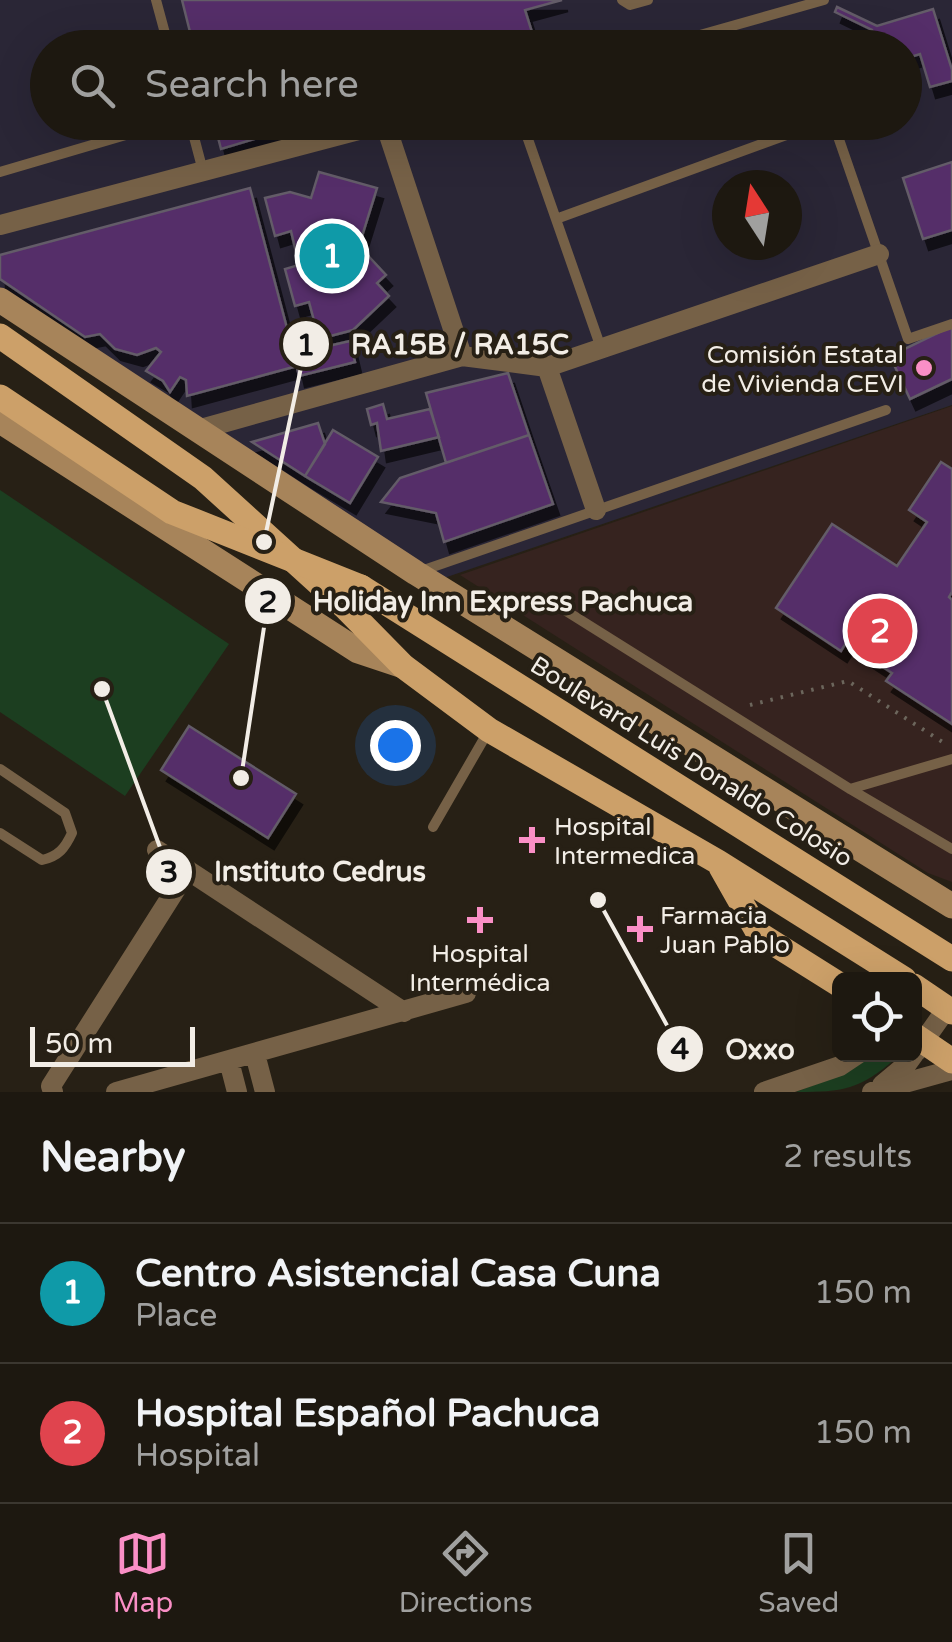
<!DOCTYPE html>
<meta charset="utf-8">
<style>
body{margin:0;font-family:"Varela Round",sans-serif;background:#252119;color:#f1f3f6}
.controls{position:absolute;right:30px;bottom:30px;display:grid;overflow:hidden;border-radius:15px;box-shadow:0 10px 40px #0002}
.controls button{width:90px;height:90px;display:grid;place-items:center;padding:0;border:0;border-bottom:2px solid #3b3730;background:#1d1810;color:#f1f3f6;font:50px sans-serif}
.compass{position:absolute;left:712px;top:170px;width:90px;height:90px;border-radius:50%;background:#1d1810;box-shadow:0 10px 40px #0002;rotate:348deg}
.scale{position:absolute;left:30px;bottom:25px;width:165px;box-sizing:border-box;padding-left:10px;border:5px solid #f2ede6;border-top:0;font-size:28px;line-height:35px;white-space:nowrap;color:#f2ede6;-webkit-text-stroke:8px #272015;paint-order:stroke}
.you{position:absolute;left:395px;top:745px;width:35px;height:35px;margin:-25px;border:8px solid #fff;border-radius:50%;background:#1a73e8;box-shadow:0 0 0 15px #1a73e833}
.badge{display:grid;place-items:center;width:65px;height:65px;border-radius:50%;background:#fa8fc6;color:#fff;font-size:32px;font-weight:700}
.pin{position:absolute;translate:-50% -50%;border:5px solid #fff;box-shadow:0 2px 10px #0006}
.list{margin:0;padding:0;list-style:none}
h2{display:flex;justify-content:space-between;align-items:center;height:130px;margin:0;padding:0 40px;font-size:42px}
h2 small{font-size:32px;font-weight:400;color:#a0a09f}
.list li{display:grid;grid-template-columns:65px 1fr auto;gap:30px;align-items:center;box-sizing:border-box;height:140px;padding:0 40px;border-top:2px solid #3b3730}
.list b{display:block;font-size:38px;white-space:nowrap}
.list p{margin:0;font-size:32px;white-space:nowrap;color:#a0a09f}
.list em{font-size:32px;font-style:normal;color:#a0a09f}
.icon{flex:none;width:55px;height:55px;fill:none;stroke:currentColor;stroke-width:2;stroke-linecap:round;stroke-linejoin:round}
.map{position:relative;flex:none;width:952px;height:1092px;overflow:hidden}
.search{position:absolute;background:#1d1810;box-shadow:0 10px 40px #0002;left:30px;right:30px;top:30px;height:110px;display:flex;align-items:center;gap:25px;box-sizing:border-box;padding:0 35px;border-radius:55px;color:#a0a09f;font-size:38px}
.sheet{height:410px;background:#1d1810}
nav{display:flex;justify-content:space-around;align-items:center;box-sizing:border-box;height:140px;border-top:2px solid #3b3730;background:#1d1810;font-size:28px;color:#a0a09f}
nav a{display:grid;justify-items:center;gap:5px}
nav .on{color:#fa8fc6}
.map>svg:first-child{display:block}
.commercial{fill:#2a2636;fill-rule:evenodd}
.medical{fill:#36231f}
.green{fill:#1c3e20}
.building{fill:#552e69;stroke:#635b68;stroke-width:2.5;filter:url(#shadow)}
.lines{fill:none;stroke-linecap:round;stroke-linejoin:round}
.path{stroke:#6c665c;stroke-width:4;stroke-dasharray:2.5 8;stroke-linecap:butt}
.lane{stroke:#766147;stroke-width:10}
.street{stroke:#766147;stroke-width:20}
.secondary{stroke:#a7845a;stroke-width:25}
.primary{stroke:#cca069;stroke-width:25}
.primary-bridge{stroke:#cca069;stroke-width:25}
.poi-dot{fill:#fa8fc6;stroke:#272015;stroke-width:4}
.labels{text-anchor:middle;stroke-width:8;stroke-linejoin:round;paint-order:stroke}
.poi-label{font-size:25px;fill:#f2ede6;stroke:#272015;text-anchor:start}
.street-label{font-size:25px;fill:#f2ede6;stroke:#272015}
.leader{fill:none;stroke:#f2ede6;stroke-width:4}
.callout-dot{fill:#f2ede6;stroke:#272015;stroke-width:4}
.mark-label{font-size:30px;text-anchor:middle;font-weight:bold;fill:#111}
.callout-label{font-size:28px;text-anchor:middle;font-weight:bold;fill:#f2ede6;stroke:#272015;stroke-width:8;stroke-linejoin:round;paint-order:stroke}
</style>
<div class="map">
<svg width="952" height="1092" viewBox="0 0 952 1092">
<defs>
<filter id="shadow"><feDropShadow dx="6" dy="11" stdDeviation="0" flood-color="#0009"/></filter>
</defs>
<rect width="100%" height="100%" fill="#272015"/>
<path class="commercial" d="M0,0H952V405L441,579L0,315ZM48,48H904V122H48ZM727,185H787V245H727Z"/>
<path class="medical" d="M952,406V882L928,873L460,575Z"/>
<path class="green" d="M0,490L229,644L125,796L0,712Z
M875,1055H892L896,1058C860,1090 843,1092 796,1092L844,1073Z"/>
<path class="building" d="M182,0H562L525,10L537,48H194Z
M837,7L877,26L933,9L952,70V81L930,87L920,54L904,59V48H878L872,30L835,12Z
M214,122H311L221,149Z
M952,162V230L923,239L903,178Z
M319,172L377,188L359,246L386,275L377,283L389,296L353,330L319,339L309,302L295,306L285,269L299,265L291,231L275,236L265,198L290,192L311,198Z
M250,188L297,366L187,396L186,380L180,377L170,392L163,381L146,371L161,352L156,348L137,355L115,349L100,334L85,337L0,279V255Z
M952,326V379L910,399L890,356Z
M350,341L355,362L299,376L294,354Z
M508,373L529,435L446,463L426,393Z
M383,404L387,419L430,409L439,437L381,451L377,423L371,425L367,409Z
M318,423L325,444L305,476L252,442Z
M333,430L378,457L350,503L305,476Z
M529,435L553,504L444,542L436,513L381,502L400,478Z
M941,462L952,469V592L949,597L952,600V724L886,681L892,673L846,643L841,651L776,608L832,524L897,566L927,522L909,510Z
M189,726L296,794L268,838L161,770Z"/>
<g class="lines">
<path class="path" d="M750,705L848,681L944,743"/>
<path class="lane" d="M156,0L169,48
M622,0L630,5L648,0
M654,48L824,0
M190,122L203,171
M522,122L601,348
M833,122L908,339L952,324
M0,172L170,122
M556,219L822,122
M421,571L886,410
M547,599L850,789L952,849
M0,769L65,813L72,833C65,848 59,856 42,860L0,833
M850,789L952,759
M433,827L489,730"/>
<path class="street" d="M0,225L385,123L462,356
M547,367L596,510
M201,429L462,356L547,367L879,254
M157,850L404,1012
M916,1052L947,1008
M255,1054L265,1092
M229,1061L237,1092
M882,1085L906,1065L914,1054
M53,1092L51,1086L188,870
M116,1092L466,993
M764,1092L840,1066L858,1054
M872,1092L952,1070"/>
<path class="secondary" d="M0,300L416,573L952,906
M0,421L358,651L403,666"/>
<path class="primary" d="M0,336L203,478L345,607L403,666L489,730L718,862L904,979
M361,587L952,959
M721,867L759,934L840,985
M914,986L952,1012
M914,1035L952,1061"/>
<path class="primary-bridge" d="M0,397L172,512L361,587"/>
</g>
<g class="poi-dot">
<circle cx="924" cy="368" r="10"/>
<path d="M527 825h10v10h10v10h-10v10h-10v-10h-10v-10h10z"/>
<path d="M475 905h10v10h10v10h-10v10h-10v-10h-10v-10h10z"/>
<path d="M635 914h10v10h10v10h-10v10h-10v-10h-10v-10h10z"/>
</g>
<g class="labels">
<g class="poi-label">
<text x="904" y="363" text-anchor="end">Comisión Estatal<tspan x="904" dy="29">de Vivienda CEVI</tspan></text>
<text x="554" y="835">Hospital<tspan x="554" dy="29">Intermedica</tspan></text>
<text x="660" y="924">Farmacia<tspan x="660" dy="29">Juan Pablo</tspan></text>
<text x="480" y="962" text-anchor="middle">Hospital<tspan x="480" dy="29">Intermédica</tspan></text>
</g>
<g class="street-label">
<text transform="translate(692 761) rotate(32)" y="9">Boulevard Luis Donaldo Colosio</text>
</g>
</g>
<path class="leader" d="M264 542L306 344M241 778L268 601M102 689L169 872M598 900L680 1049"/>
<g class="callout-dot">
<circle cx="264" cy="542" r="10"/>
<circle cx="241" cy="778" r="10"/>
<circle cx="102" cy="689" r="10"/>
<circle cx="598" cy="900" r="10"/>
<circle cx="306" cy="344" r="25"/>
<circle cx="268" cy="601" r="25"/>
<circle cx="169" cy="872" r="25"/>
<circle cx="680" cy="1049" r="25"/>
</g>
<g class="mark-label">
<text x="306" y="355">1</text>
<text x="268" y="612">2</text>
<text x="169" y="882">3</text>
<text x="680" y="1059">4</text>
</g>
<g class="callout-label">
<text x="460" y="354">RA15B / RA15C</text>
<text x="503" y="611">Holiday Inn Express Pachuca</text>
<text x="320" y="881">Instituto Cedrus</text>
<text x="760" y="1059">Oxxo</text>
</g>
</svg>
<div class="controls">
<button><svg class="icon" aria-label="locate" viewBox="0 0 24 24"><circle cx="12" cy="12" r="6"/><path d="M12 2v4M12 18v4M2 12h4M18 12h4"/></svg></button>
</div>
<svg class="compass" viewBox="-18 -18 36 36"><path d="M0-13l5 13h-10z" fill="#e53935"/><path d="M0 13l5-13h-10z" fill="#a0a09f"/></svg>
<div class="scale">50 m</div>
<div class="you"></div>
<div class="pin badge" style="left:332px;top:256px;background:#0f9aa8">1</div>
<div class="pin badge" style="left:880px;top:631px;background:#e0444e">2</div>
<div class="search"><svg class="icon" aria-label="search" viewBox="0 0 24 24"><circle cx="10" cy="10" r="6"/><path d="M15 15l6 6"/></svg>Search here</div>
</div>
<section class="sheet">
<h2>Nearby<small>2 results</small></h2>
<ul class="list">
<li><span class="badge" style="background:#0f9aa8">1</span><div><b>Centro Asistencial Casa Cuna</b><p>Place</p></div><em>150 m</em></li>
<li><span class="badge" style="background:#e0444e">2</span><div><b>Hospital Español Pachuca</b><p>Hospital</p></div><em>150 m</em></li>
</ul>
</section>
<nav>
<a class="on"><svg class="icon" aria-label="map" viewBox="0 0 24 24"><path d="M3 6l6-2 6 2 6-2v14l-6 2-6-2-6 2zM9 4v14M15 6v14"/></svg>Map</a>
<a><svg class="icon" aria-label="directions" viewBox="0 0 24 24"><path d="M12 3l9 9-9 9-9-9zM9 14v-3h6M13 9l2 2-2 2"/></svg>Directions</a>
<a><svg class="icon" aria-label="saved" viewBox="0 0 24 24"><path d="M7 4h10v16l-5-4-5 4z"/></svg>Saved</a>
</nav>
